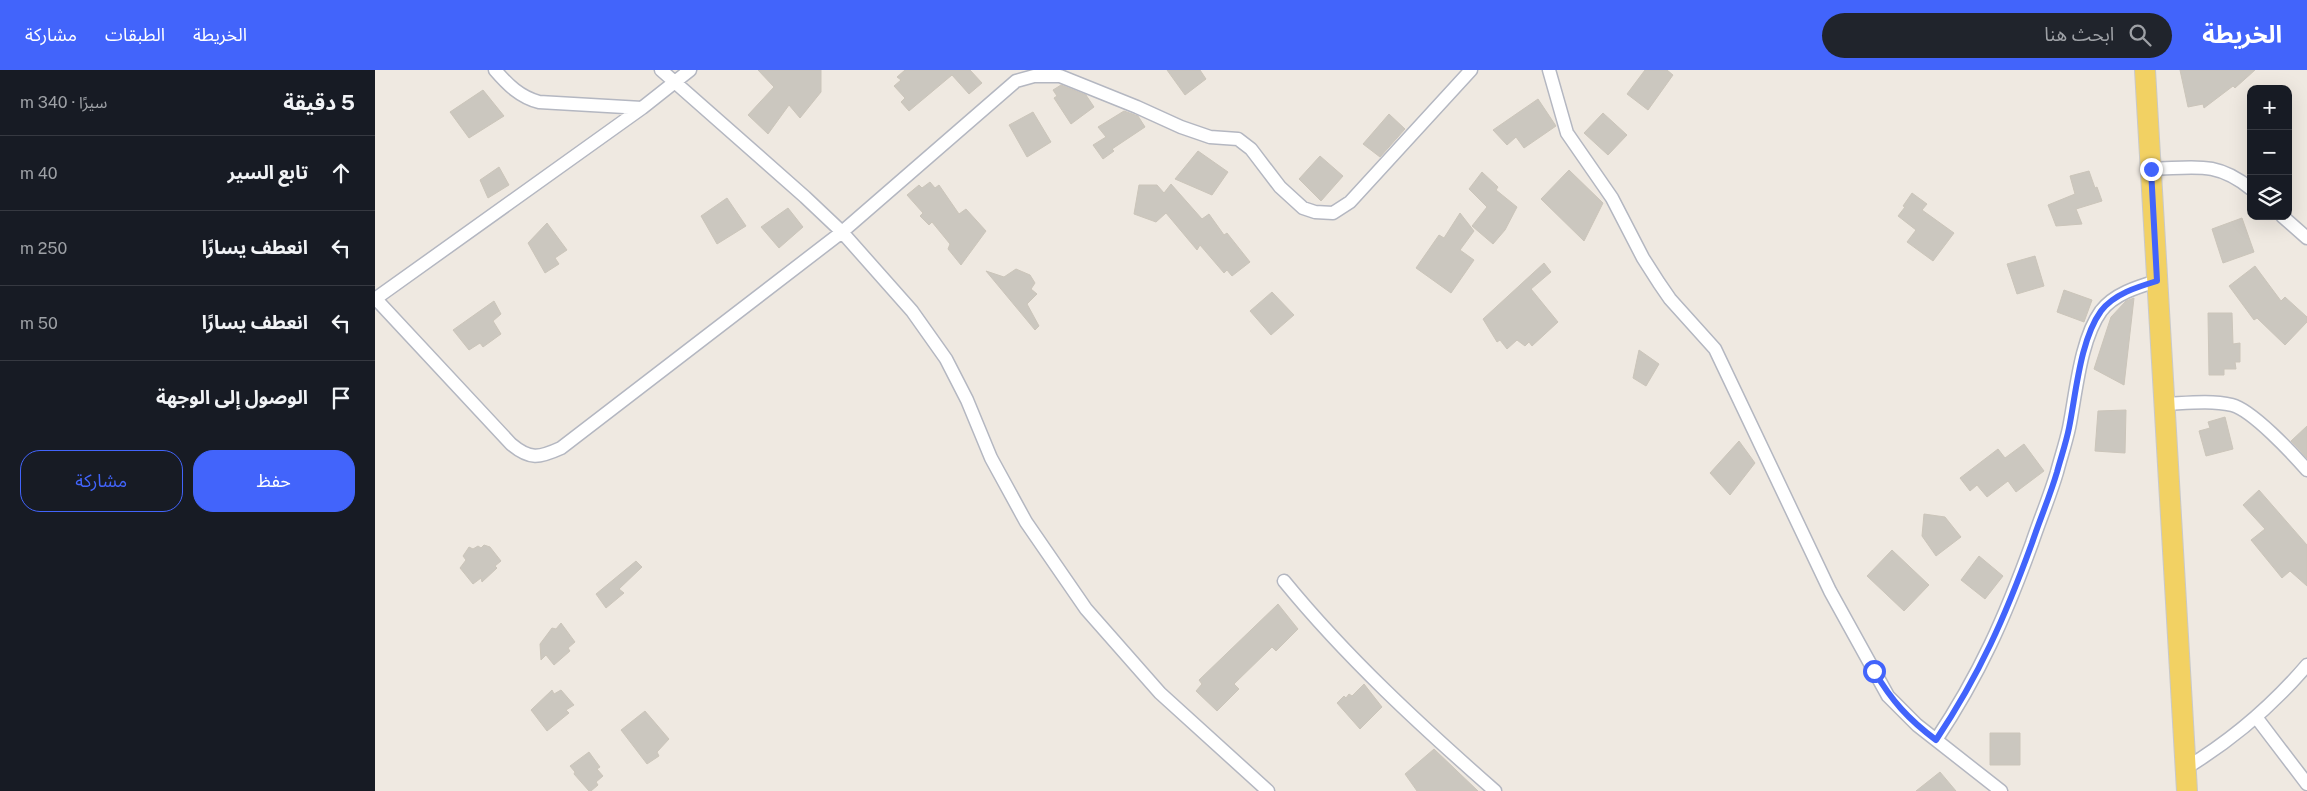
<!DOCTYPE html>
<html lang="ar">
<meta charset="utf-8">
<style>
body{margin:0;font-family:"Public Sans","Noto Sans Arabic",sans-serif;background:#20242c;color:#f1f3f6;direction:rtl}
.controls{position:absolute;right:15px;top:15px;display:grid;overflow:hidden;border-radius:10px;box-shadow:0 5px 20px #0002}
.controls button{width:45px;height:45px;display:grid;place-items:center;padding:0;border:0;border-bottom:1px solid #363941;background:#171b24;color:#f1f3f6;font:25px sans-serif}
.stop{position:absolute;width:15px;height:15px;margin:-11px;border:4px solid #4264fb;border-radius:50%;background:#fff}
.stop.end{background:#4264fb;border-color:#fff;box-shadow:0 1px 5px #0008}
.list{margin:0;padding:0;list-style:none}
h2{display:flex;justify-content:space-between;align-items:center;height:65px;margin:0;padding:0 20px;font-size:21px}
h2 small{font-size:16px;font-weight:400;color:#9ea1a6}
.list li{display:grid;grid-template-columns:32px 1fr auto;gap:15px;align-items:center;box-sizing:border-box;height:75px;padding:0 20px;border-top:1px solid #363941}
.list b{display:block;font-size:19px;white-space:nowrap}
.list em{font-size:16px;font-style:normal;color:#9ea1a6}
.actions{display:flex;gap:10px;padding:15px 20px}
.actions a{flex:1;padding:11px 0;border:1px solid #4264fb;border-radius:20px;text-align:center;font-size:18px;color:#4264fb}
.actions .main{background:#4264fb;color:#fff}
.icon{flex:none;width:28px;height:28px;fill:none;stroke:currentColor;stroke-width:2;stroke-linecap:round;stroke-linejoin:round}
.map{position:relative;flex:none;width:1932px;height:721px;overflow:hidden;direction:ltr}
header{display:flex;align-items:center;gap:30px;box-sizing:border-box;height:70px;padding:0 25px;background:#4264fb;color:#fff}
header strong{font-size:24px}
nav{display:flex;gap:28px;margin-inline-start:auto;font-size:18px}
.search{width:350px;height:45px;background:#20242c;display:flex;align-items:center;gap:12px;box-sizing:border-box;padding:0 18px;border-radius:28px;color:#9ea1a6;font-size:19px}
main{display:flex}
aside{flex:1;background:#171b24}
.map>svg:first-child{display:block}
.building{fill:#cbc7bf;stroke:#cbc5ba}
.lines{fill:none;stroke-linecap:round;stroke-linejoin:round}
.minor-casing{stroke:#b4b7c1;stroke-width:15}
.primary-casing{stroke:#c9c9c9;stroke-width:22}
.minor{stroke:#fff;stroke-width:12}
.primary{stroke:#f2d163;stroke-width:20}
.route{stroke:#4264fb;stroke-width:6}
</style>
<header>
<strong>الخريطة</strong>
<div class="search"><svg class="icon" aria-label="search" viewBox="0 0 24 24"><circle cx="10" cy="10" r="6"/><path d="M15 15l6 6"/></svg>ابحث هنا</div>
<nav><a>الخريطة</a><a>الطبقات</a><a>مشاركة</a></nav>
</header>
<main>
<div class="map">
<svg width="1932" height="721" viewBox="0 0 1932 721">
<rect width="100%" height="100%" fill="#efe9e1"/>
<path class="building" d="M383,0H446V22L425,48L414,35L393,64L373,45L399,17Z
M530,0H595L607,13L594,24L577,5L534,41L526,32L530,28L519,16L526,10L522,7Z
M792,0H825L831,9L810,25Z
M1270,0H1292L1298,5L1273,40L1252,24Z
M1805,0H1880L1860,18L1858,16L1829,38L1828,34L1813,37Z
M686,15L711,25L719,37L696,54L679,28L682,26L678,20Z
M108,20L129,46L94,68L75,42Z
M1163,29L1181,56L1149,78L1141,67L1132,75L1118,60Z
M749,41L763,46L770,57L737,79L739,81L728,89L718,75L731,67L723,57Z
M658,42L676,72L652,87L634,55Z
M1228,43L1252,65L1233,85L1209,63Z
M1014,44L1030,59L1005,87L988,74Z
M823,81L853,102L837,125L800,109Z
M945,86L968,106L946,131L924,109Z
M124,97L134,115L113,128L105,110Z
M1194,100L1228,133L1209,171L1166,129Z
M1714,101L1720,118L1722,117L1727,131L1701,139L1707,154L1681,156L1673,135L1700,124L1695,106Z
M1107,102L1123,117L1121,120L1142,137L1130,160L1118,174L1097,156L1112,137L1094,119Z
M555,112L560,118L564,115L584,144L591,139L611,161L586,195L573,179L575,174L557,152L554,155L545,146L548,143L532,125L544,115L547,118Z
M796,114L827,149L834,144L849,165L852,163L875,192L857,206L852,200L849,203L825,175L822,180L791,143L781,152L759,144L764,115H782L789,123Z
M1537,123L1552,134L1547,140L1579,163L1558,191L1532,172L1541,160L1523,146L1530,137L1528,136Z
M352,128L371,156L342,174L326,146Z
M413,138L428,157L404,178L386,157Z
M1085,143L1099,161L1085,180L1099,190L1076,223L1041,198L1064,165L1069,168Z
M1867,148L1879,182L1848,193L1837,159Z
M172,153L192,180L180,188L184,194L170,203L153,173Z
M1660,186L1669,216L1642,224L1632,194Z
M1169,193L1176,202L1156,219L1183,252L1157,276L1154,272L1150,276L1142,270L1132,279L1125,270L1122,272L1108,249Z
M1880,196L1906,231L1910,227L1932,247V252L1910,275L1882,248L1879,250L1854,216Z
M641,199L655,205L660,213L656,219L662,224L652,234L664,256L660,260L611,201L629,207Z
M1689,220L1717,230L1709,252L1682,242Z
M897,222L919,245L896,265L875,241Z
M1759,228L1749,315L1719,299L1736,247L1751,231Z
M119,231L126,244L118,251L126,264L108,277L105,273L94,280L78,260Z
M1833,243H1857L1858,274L1865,273V292H1860L1861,299H1849V305H1834Z
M1264,280L1284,294L1271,316L1258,308Z
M1751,340L1750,383L1720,381L1723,341Z
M1850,347L1858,379L1831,386L1824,361L1835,358L1833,352Z
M1932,356V388L1916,371Z
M1364,371L1380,393L1355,425L1335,403Z
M1649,374L1669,401L1641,422L1633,411L1612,427L1602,415L1595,421L1585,408L1623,379L1630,388Z
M1884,420L1932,475V516L1915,501L1907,508L1876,470L1890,459L1868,435Z
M1549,444L1570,447L1586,467L1561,486L1547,466Z
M109,475L115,477L126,491L120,496L122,498L107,512L106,508L98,514L85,498L91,490L88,486L94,477L98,479L103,476L106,478Z
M1517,480L1554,515L1529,541L1492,506Z
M1604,486L1628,506L1610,529L1586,510Z
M261,491L267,497L244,519L249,523L231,538L221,524Z
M903,534L923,559L901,581L897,577L859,614L864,619L842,641L821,621L827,614L824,610Z
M186,553L200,572L193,578L195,581L179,595L171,585L166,590L165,574L177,558L181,559Z
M989,614L1007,637L985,659L962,633L969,626L971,628L974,624L977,626Z
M177,620L179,624L186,620L199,635L191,640L194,643L172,661L156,640Z
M270,641L294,669L282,682L284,686L272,694L246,660Z
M1615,663H1645V695H1615Z
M1059,679L1103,721H1042L1030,704Z
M214,682L225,697L222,699L228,706L221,712L223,715L216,721H214L199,704L200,702L195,696Z
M1565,702L1581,721H1541Z"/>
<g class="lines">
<g class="minor-casing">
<path id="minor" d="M120,0C133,15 145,27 164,32L267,38
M286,0L430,127L467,162L537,241L571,289L592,330L616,388L651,452L711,539L785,623L893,721
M1174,0L1192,63L1237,128L1268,188L1284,213L1295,229L1340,279L1455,521L1513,626L1542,655L1626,721
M1777,99C1818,98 1841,90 1876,119
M1907,146L1932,168
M0,228L136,374C155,390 164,388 186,378L467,162L641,11L659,6H685L762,37L806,57L835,67L863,69L876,79L905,117L928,138L940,142L958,143L975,132L1096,0
M0,229L267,38L315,0
M1791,334C1812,333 1836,330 1857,335C1877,340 1917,383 1932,400
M909,511C972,588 1045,655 1120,721
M1881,647L1932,714
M1561,670C1605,604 1630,547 1657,473C1665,449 1675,426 1682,402C1686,387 1691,372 1694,358C1701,324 1705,270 1726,241C1739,224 1762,217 1782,211
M1811,698C1857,670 1897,636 1932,595"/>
</g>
<g class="primary-casing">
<path id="primary" d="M1770,0L1812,721"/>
</g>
<use href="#minor" class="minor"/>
<use href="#primary" class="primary"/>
</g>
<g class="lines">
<path class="route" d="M1499,601C1517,631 1533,649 1561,670C1605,604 1630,547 1657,473C1665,449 1675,426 1682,402C1686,387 1691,373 1694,358C1701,324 1705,270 1726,241C1739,224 1762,217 1782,211L1776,99"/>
</g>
</svg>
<div class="controls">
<button>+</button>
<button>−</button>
<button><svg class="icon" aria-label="layers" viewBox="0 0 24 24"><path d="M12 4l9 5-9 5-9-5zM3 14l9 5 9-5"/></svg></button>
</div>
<div class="stop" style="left:1499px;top:601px"></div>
<div class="stop end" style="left:1776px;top:99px"></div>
</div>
<aside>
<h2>5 دقيقة<small>سيرًا · 340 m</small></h2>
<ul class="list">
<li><svg class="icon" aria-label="ahead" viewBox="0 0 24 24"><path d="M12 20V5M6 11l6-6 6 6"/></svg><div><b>تابع السير</b></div><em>40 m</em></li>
<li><svg class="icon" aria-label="left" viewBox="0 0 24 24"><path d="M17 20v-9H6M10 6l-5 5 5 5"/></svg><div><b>انعطف يسارًا</b></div><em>250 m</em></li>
<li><svg class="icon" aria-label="left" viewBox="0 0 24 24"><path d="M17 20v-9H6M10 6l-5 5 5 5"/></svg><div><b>انعطف يسارًا</b></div><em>50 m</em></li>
<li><svg class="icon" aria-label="arrive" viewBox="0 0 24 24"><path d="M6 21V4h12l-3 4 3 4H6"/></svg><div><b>الوصول إلى الوجهة</b></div></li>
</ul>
<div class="actions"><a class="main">حفظ</a><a>مشاركة</a></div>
</aside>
</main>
